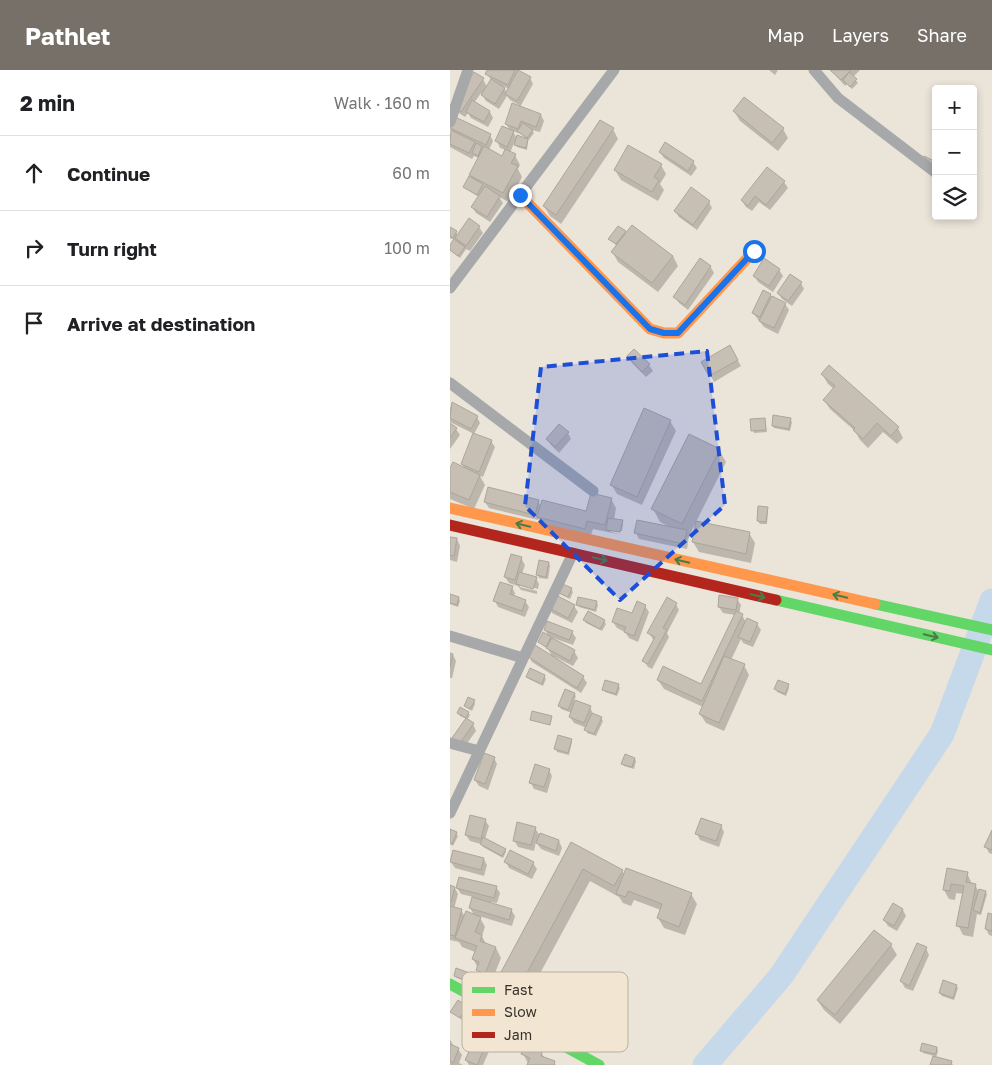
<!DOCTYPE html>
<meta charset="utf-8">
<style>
body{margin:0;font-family:"Golos Text",sans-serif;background:#f2f2f2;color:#202124}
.controls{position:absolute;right:15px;top:15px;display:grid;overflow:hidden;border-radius:5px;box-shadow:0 2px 8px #0003}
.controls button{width:45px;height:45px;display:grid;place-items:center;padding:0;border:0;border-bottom:1px solid #e0e0e0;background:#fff;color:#202124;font:25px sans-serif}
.stop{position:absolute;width:15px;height:15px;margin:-11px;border:4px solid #1a73e8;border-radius:50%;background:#fff}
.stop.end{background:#1a73e8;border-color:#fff;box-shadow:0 1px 5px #0008}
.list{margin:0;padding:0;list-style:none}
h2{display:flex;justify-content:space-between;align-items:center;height:65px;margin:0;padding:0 20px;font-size:21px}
h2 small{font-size:16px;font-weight:400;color:#757577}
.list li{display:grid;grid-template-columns:32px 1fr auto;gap:15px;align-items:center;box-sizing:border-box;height:75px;padding:0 20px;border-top:1px solid #e0e0e0}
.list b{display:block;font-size:19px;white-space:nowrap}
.list em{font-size:16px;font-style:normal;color:#757577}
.icon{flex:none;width:28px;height:28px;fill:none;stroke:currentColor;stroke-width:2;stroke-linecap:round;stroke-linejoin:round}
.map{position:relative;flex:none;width:542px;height:995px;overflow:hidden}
header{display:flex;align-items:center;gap:30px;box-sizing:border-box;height:70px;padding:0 25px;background:#767068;color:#fff}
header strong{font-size:24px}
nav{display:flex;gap:28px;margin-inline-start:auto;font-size:18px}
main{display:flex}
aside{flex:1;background:#fff}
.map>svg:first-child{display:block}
.shadow{fill:#0003;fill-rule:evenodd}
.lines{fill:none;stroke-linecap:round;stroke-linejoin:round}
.river{stroke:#c6d9ea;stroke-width:25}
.building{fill:#c7bfb4;stroke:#aba59c}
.street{stroke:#a7a8a9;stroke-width:11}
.fast{stroke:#63d668;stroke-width:11}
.slow{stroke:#ff974d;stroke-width:11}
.jam{stroke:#b3261e;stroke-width:11}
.oneway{stroke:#4b7c46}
.route{stroke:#1a73e8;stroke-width:6}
.marked{fill:#1d4ed8;fill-opacity:0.2;stroke:#1d4ed8;stroke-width:4;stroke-dasharray:10 6;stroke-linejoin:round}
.key{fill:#f2e6d2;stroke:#bab0a0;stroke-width:1}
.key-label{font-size:14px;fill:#37322b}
</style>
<header>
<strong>Pathlet</strong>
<nav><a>Map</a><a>Layers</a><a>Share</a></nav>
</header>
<main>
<aside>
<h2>2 min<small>Walk · 160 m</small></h2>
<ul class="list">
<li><svg class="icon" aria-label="ahead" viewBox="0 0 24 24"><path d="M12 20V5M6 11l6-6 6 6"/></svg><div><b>Continue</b></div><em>60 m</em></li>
<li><svg class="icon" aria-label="right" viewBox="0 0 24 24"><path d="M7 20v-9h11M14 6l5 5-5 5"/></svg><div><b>Turn right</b></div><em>100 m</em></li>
<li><svg class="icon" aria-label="arrive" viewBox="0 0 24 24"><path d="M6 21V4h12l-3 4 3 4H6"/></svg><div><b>Arrive at destination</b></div></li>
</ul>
</aside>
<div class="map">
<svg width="542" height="995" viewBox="0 0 542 995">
<rect width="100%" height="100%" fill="#ebe4d9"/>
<path class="shadow" d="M38,0H68L80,8L83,14L70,37L91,45L94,51L90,62L82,60L84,63L78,71L77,80L67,77L64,73L60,83L65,85L70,95L68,99L72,107L59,132L49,127L53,133L40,152L26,143L22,137L29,127L16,119L14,117L23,110L20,105L29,88L24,86L22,89L0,77L1,63L0,51L40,65L43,71L39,80L52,87L56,80L50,78L47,71L60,60L56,54L69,35L60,30L57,26L49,39L36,31L31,23L24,33L40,42L43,48L38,57L21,48L18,43L15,47L6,41L33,9L37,17L41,10L37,4ZM53,16L59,19L57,23ZM63,61L71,64L78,70L68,67L67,69Z
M319,0H328L325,5Z
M381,0H410L403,7L408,13L402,19L397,14L395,16Z
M284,41L333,59L338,68L328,81L290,51Z
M163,59L168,69L111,154L100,146L94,136Z
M210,82L243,92L247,98L241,106L214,88Z
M211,95L216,104L210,114L214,120L208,131L171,110L165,100Z
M334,112L338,118L320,140L309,132L302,141L296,137L292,131Z
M259,132L262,138L247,160L229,147L225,141Z
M29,157L33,163L20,181L16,179L10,188L1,181L0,177L5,170L0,168V159L6,162L8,165Z
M175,162L176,164L223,186L228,196L208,222L168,192L163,183L167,176L160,169Z
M260,196L264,203L238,240L229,233L225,227Z
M329,200L333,206L323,222L308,212L304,206Z
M351,213L354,219L342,236L332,229L328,223Z
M320,225L322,227L335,234L339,240L328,264L314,257L303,243Z
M280,277L291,296L264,312L253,292Z
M184,281L199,295L203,301L196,307L182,293L178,287Z
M372,304L448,358L453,368L447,374L433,362L418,378L410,370L405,361L380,339L374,330L384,319L378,314Z
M2,334L27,347L30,353L24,364L41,371L45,377L33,407L30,406L35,415L24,439L0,429V401L15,399L12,394L24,364L0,352V338Z
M315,349L317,362L304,363L303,360Z
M340,349L342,352L340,361L324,358L323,355Z
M220,351L226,361L192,435L167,424L161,414Z
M0,355L6,359L10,365L0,379Z
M118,363L121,369L109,383L101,375L97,369Z
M269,380L276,392L239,466L237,479L189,469L186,463L220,457L210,452L203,439Z
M161,429L166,438L164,450L172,452L173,454L172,461L161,459V462L172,465L143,459L140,468L94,457L89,448L88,450L39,438L35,432L88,431L91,437L137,443Z
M317,438L318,441L317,454H310L308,451Z
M299,463L305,473L301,493L249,482L243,472Z
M0,468L7,469L10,476L7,492L0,490Z
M71,488L75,495L72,504L86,508L89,514L88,519L70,514V517L87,521V524L71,520L68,516L59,513L55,507Z
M99,493L100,496L98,509L89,508L88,505Z
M62,517L65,523L64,527L75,531L79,537L75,547L48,537L45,531Z
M121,519L123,522L120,529L110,524L108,522Z
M0,525L9,528L10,531L8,537L0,534Z
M287,529L291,535L289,544L292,545L296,552L307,554L311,560L303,577L293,573L291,569L281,590L294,595L299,605L274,661L256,653L250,644L253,637L214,619L208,610L252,616L285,545L273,543L269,537Z
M146,532L148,535L146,542L129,537L127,534Z
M226,534L229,540L217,563L219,567L202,599L198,597L194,591L204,571L199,563Z
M124,536L128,542L122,553L102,543L99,537Z
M195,536L199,542L188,572L179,568L175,562L167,558L163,552L183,545Z
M134,550L154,551L156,554L152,561L136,553Z
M95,560L122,562L126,568L123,575L103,568V570L124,581L128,588L123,596L105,587L104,588L133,607L137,613L131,623L82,592L79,586L103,588L98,579L89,572L99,567Z
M0,584L3,585L6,591L2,608H0Z
M94,606L96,609L93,616L79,609L77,607Z
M168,615L170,618L167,626L155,622L154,620Z
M338,615L339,618L336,626L327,622L326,619Z
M124,624L126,626L124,631L140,637L143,644L151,648L153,651L146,666L137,663V658L124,653L120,647L122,643L111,639L110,636Z
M24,631L25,634L22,641L17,638L15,636Z
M8,643H18L20,645L17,650L23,654L26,661L13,679L7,674L17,649L10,646Z
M121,670L122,672L119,685L107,682L106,679Z
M44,688L47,694L38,720L29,716L25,710Z
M185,689L186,691L184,699L174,696L173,694Z
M99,700L102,706L97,723L84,719L81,713Z
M35,750L39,756L35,769L55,779L56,782L53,788L33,777L31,774L20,771L16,765Z
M271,756L274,762L269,777L250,770L247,764Z
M85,758L90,766L109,771L112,778L109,786L91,779L86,772L84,781L68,777L64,770Z
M0,760L6,763L8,766L3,776L0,774Z
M542,763V784L539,783L536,777Z
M122,774L172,801L175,805L241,824L247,834L235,865L214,858L208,848L211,840L184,830L181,836L173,833L169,827L140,811L80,922L83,927L75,942L52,930L45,917Z
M34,789L37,795L34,806L5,798L1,792Z
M56,792L83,793L87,799L82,809L59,798Z
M498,799L517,803L522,814L525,815L529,822H535L537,824L531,845L527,844L523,867L513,865L508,855L514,824L506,823L505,830L499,829L494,820Z
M0,817L5,818L8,824L4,839L11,840L15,847L24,845L20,838L23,827L11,824L7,818L46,817L50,823L47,833L41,832L40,834L61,840L65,846L62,856L29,846L35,857L32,866L36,874L46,878L51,888L41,913L33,910L27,900L28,898L23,889L25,882L12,877L9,872L0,870Z
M453,840L456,846L447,861L438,856L434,850Z
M542,845V866L539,865L536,859Z
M425,862L441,875L447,885L390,954L374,940L368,931Z
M476,878L479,885L463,921L455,918L451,911Z
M5,906H25L26,908L24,915L7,908Z
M506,916L508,918L504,930L492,926L490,923Z
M16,937L18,940L12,950L2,942Z
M0,969L4,977L8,979L12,985L9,993L13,995H0Z
M36,973L40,979L33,995H19L16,990Z
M75,977L92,984L95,989L104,993L106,995H79L73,984Z
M487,978L488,981L486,988L501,992L503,995H481L484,986L473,983L472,980Z"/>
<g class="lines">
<path class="river" d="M255,995L331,906L492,664L542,531"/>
</g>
<path class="building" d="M37,0H65L58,15L35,4Z
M68,0L81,7L67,31L55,24Z
M380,0H401L391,10Z
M24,2L34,8L11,42L1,35Z
M399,2L407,9L400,17L393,10Z
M41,9L55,18L45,34L31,25Z
M294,27L334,58L322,73L283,41Z
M22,30L40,41L34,52L16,42Z
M62,33L91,44L86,57L71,51L68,59L55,54Z
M1,45L41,64L36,75L0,58Z
M150,50L164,58L106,145L93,136Z
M73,53L83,60L77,68L67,61Z
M52,56L64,61L57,77L45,71Z
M1,60L25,72L19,83L0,74Z
M67,65L78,69L76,78L64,75Z
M215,72L244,91L238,101L209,82Z
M26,73L32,76L28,86L22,83Z
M178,75L212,94L204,107L209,110L202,122L164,100Z
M34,76L52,86L55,79L66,84L61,93L68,96L53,123L19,105Z
M474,86L486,92V104L469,96Z
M317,97L335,111L316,135L305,126L298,136L291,130Z
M19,106L33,114L27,125L13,117Z
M35,116L50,126L37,147L21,137Z
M241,117L260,131L243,155L224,141Z
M19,148L30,156L16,176L5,168Z
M182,155L223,186L202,213L161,182Z
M168,156L176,161L166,174L158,169Z
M0,157L7,161L3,168L0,166Z
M4,169L15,177L8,186L0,180V175Z
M250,188L261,196L235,235L223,227Z
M314,188L330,199L319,216L303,206Z
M340,204L352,212L338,231L327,223Z
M313,220L321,224L310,247L302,243Z
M322,226L336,233L324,258L309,251Z
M280,275L288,290L259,306L251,292Z
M184,279L200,294L192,302L177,286Z
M379,295L449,357L441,366L427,353L413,369L403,360L405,358L373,330L385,316L371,304Z
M2,332L28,346L21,359L0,348Z
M194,338L221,350L187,427L160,415Z
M323,345L341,348L339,359L322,356Z
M315,348L316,360L301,361L300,349Z
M0,353L7,358L0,368Z
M109,354L119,362L105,377L96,369Z
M23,363L42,370L29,402L11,394Z
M239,364L270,379L232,454L201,439Z
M3,392L30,405L19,430L0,422V398Z
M38,417L89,430L85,445L34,432Z
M141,423L162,428L155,455L137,451L135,459L87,447L92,430L136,441Z
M308,436L318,437L316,452L307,451Z
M158,448L173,450L170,462L156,460Z
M187,450L237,460L234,474L184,463Z
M246,451L300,462L296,484L242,472Z
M0,467L7,468L4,486L0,485Z
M61,484L72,487L65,510L54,507Z
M89,490L99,492L96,507L86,505Z
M69,502L87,507L83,519L66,514Z
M50,512L63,516L60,524L76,530L72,541L43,531Z
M110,513L122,518L118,527L107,522Z
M0,524L9,527L7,535L0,533Z
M104,524L125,535L118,548L97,537Z
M269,525L288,528L286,540L268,537Z
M128,527L147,531L145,540L126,535Z
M217,527L227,533L213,558L217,560L198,594L192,591L205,567L197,563Z
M187,531L196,535L184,566L174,562L176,557L162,552L167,538L182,543Z
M138,541L155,550L150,559L133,550Z
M286,541L293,544L252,631L207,610L213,596L251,614Z
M297,548L308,553L300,572L288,567Z
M97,551L123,561L119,570L94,560Z
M93,562L101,567L96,577L88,572Z
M102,568L125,580L120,591L96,578Z
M85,575L134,606L127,618L77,586Z
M0,583L3,584L0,597Z
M274,586L295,594L269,653L249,644Z
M80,598L95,605L92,614L76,607Z
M155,610L169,614L166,624L152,620Z
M328,610L339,614L335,624L324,619Z
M115,619L125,623L118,640L108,636Z
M18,627L25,630L20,639L14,636Z
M125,630L141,636L134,653L119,647Z
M10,637L19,642L16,648L7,643Z
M82,641L102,646L100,655L80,650Z
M142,643L152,647L144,664L134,660Z
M16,648L24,653L10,673L2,668Z
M108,665L122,669L118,683L104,679Z
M34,683L45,687L35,714L24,710Z
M175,684L185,688L182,697L171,694Z
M85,694L100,699L94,717L79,713Z
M20,745L36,749L31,769L15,765Z
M251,748L272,755L266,771L245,764Z
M67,752L86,757L81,775L63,771Z
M0,759L7,762L2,774L0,773Z
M542,760V780L534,777Z
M90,763L109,770L106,781L86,773Z
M33,767L56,779L52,786L30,774Z
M121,772L173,800L164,816L133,799L72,912L76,914L68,930L43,917Z
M3,780L34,788L31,800L0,792Z
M60,780L84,792L78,804L54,792Z
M176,798L242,823L229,857L207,848L212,834L178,821L176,827L166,824Z
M497,798L518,802L516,812L526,814L518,858L506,856L514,816L501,814L500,821L493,820Z
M9,807L47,816L44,828L6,818Z
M0,815L5,817L1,832H0Z
M529,819L536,821L530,843L523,840Z
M22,827L62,839L59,850L19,838Z
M443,833L453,839L444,856L433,850Z
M0,836L12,839L5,866L0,865Z
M16,841L31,847L25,862L32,865L30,871L46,877L35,904L26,900L29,892L22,889L27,876L5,868Z
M538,843L542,844V861L535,859Z
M424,860L442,874L385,945L367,930Z
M467,873L477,877L459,916L450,911Z
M6,898L25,905L23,913L4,906Z
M493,910L507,915L503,928L489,923Z
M8,930L17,936L10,948L0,942Z
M26,967L37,972L27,995L15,990Z
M472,973L487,977L486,984L470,981Z
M0,974L9,978L3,993L0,991Z
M74,976L92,982L91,986L105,991L104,995H77L80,988L71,984Z
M483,986L502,991L501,995H480Z"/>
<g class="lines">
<path class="street" d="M364,0L388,28L486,103
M0,52L18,0
M0,218L164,0
M0,313L143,421
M0,566L73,588
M0,673L29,681
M0,743L123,483"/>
<path class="fast" d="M326,530L542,580
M425,534L542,560
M0,914L149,995"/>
<path class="slow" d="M70,125L200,259L214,263H228L304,181
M0,438L425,534"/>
<path class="jam" d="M0,455L326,530"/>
</g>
<defs><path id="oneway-shaft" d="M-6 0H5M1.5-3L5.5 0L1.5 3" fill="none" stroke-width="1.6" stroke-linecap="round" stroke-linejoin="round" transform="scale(1.25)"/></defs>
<g class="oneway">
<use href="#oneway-shaft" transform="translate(73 455) rotate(-167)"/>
<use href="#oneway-shaft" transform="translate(150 489) rotate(13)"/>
<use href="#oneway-shaft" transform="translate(232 491) rotate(-167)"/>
<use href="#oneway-shaft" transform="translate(308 526) rotate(13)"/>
<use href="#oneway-shaft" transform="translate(390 526) rotate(-167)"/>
<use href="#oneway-shaft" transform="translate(481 566) rotate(13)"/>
</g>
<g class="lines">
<path class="route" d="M70,125L200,259L214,263H228L304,181"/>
</g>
<path class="marked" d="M257,281L275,435L170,530L75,436L91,297Z"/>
<rect x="12" y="902" width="166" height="80" rx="8" class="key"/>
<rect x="22" y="917" width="23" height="6" fill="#63d668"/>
<rect x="22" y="939" width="23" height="7" fill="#ff974d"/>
<rect x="22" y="962" width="23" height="6" fill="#b3261e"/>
<g class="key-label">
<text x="54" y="925">Fast</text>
<text x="54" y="947">Slow</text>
<text x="54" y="970">Jam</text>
</g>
</svg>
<div class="controls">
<button>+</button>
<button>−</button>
<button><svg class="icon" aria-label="layers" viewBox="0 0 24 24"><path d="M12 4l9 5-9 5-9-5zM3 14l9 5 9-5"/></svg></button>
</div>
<div class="stop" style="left:304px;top:181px"></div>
<div class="stop end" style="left:70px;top:125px"></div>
</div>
</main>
